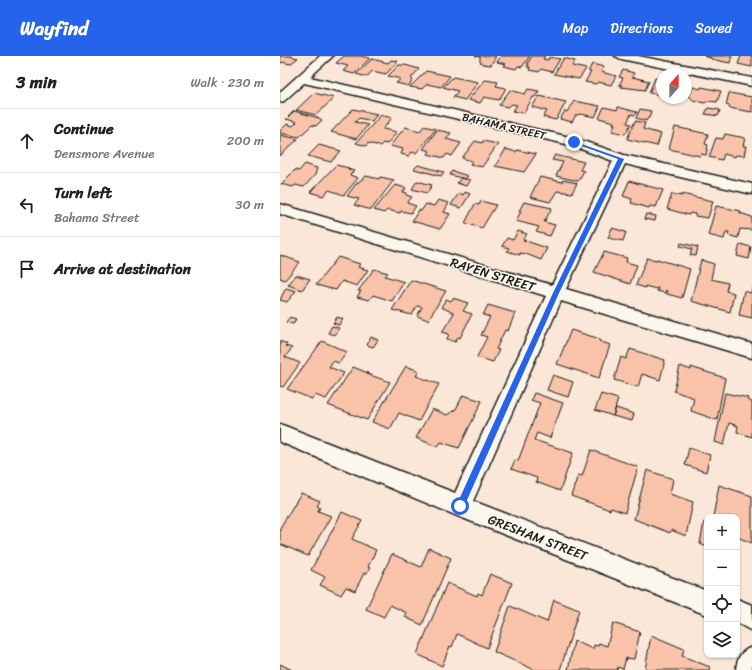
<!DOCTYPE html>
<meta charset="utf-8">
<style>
body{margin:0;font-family:Sriracha,sans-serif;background:#f6f6f6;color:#202124}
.controls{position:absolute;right:12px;bottom:12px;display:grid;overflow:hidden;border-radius:8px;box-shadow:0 1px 3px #0004}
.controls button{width:36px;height:36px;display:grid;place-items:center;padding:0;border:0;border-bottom:1px solid #e0e0e0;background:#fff;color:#202124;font:20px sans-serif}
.compass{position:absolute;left:376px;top:12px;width:36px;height:36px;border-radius:50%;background:#fff;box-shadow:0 1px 3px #0004;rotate:21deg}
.stop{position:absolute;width:12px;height:12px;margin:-9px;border:3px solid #2563eb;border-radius:50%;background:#fff}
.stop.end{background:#2563eb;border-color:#fff;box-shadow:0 1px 4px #0008}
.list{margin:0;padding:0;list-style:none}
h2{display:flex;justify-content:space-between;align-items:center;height:52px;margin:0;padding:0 16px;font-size:17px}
h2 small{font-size:13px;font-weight:400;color:#757577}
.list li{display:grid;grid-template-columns:26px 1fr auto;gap:12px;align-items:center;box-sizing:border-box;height:64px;padding:0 16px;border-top:1px solid #e0e0e0}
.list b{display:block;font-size:15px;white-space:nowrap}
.list p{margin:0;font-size:13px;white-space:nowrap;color:#757577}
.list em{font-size:13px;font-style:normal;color:#757577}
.icon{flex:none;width:22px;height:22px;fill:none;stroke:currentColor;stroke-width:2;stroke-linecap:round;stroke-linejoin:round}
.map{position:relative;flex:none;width:472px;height:614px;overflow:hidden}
header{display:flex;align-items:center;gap:24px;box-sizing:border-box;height:56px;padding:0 20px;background:#2563eb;color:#fff}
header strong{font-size:19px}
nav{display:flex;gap:22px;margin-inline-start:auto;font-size:14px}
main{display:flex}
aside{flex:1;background:#fff}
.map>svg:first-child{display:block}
.building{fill:#f8c3a9;stroke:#1c1c1c}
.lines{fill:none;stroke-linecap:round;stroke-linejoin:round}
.minor-casing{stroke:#1c1c1c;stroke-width:3}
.minor{fill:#fbf7ec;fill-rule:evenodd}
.route{fill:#2563eb}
.labels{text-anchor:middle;stroke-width:3;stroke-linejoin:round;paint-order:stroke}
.far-street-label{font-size:11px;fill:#1c1c1c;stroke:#fbf7ec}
.street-label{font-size:13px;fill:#1c1c1c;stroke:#fbf7ec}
</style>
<header>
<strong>Wayfind</strong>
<nav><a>Map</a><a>Directions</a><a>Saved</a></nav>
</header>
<main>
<aside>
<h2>3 min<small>Walk · 230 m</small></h2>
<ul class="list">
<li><svg class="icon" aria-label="ahead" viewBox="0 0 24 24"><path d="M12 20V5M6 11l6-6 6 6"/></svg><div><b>Continue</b><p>Densmore Avenue</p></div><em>200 m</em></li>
<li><svg class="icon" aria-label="left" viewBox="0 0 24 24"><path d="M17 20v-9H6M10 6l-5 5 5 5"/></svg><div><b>Turn left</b><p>Bahama Street</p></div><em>30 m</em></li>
<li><svg class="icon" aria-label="arrive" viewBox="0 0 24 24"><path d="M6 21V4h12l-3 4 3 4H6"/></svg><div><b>Arrive at destination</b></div></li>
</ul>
</aside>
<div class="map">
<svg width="472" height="614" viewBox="0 0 472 614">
<rect width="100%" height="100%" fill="#fae7d8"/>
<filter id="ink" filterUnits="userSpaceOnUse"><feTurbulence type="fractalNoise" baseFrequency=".025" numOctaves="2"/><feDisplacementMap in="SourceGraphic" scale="8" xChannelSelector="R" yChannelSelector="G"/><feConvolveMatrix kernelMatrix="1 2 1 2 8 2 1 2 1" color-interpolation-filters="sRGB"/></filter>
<g filter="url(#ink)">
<path class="building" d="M0,0H10L18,2L10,8L2,6L0,8Z
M64,0H80L90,2L74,18L63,15L68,10L56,7Z
M195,0H216L211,9L203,8L200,6V1Z
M221,0H250L242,11L238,10L236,13L224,10L226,8L217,6Z
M252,0H265L263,3L268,4L269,1L280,3L272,16L261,13L259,16L249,14L250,11H247L249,8H247Z
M424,0H452L450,7L431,3V2Z
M461,0H472V11L458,8Z
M284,2L295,5L292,10L306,13L299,23L274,18Z
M92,3L108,7L111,4L118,5L106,18L92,15L87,21L76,18Z
M312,8L324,11L321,16L336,20L331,29L318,26L316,28L305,26L311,16H309V14Z
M119,9H125L139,13L131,22L133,24L129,30L116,27L121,23L108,20Z
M343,14L354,17L352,21L369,25L365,34L341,31L342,29H339L343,22L339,21Z
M146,15L170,20L161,31L147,28L142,33L130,31Z
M173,21L198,26L185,44L173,41L178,35L163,31Z
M375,22L382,23V39L369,37Z
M205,24L218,26L216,30L226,32L219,44L204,41L200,47L188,44Z
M413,31L420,33L421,31L441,35L437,46L429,45L424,47L413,44L409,40Z
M248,33L259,35L255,41H253L244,57L233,55L237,49L232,48L228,51L219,49L230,34L245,38Z
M34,37L54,42L36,59L16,54Z
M449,37L472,41V56L449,52L450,50L446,49Z
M259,40L286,46L276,64L263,61L267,55L252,51Z
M294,45L320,50L315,61L301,58L296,59L292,66L280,63L285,55L287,56Z
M324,51L337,54L338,51L357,56L355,59L351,58L347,67L351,68L345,78L332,75L335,68H333L334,66L319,62Z
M428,52L440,54L438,60L425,58Z
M73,53L97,58L92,65L79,62L75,66L88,69L76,83L51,76Z
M360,53L371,55L369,62H368L366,65L356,62Z
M14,55L39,62L42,64L36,70L32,69L19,81L0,77V75L7,68L13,70L17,66L6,63Z
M101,59L112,62L103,73L117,76L107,88L103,87L100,90L88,87L86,90L76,87Z
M355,65L365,67L363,73L381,78L377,90L347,83Z
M144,70L156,73L136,97L132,96L129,100L121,98L123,93L110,90L125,71L140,75Z
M395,71L428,78L425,88L428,89L426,99L421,98L420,100L389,93Z
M157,74L171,77L166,83L181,87L172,100L167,98L164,102L148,98L150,95L143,93Z
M445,78L465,82L463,90H466L464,100L456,99L455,101L444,98L442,104L429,101L436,82L443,83Z
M0,79L18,83L0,100Z
M195,85L202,87L203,85L218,88L202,111L190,108L192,105L182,102Z
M39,89L61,95L51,106L28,100Z
M226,93L236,96L237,94L256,98L244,116L215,110Z
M275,99L304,106L300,114L304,115L298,125L276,120L283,106L272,104Z
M25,108L37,112L35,119L24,131L15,129L13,131L1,128L15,114L19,115Z
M56,109L69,112L68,113L74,115L70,119L78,122L64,139L49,134L43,140L30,136Z
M138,109L164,116L161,120L134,113Z
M172,115L188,120L185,123L170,119Z
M86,120L99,123L100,121L114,124L91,154L74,149L79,143L67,140L76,128Z
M260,121L282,126L283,124L297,127L292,137L277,135L270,146L250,141Z
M181,122L190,124L186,130L177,127Z
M137,125L152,129L147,137L132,133Z
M349,125L383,134L376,151L370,150L369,152L351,147L352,143L343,140Z
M115,129L126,132L123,136L127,137L126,139L132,141L127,147L136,150L131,157L121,155L120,157L107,154L104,157L94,154Z
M185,136L190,138L181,152L171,149L179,137L183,139Z
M392,138L402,140V138L433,145L428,162L415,160V158L410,157L409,159L387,153Z
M158,144L169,147L164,156L170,158L160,173L132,165L139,154L141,155L146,148L154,150Z
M201,145L216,149L202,172L185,167L195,148L199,149Z
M244,146L272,152L264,166L275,169L270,180L256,176L259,171L236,165L241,155H239Z
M436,150L461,155L460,157L472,161V174L460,173L458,182L448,179L449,176H446L444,183L428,179Z
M366,158L376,160L375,165L364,163Z
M332,172L346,176L343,185L328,182Z
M238,175L247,178L243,184L267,192L261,204L246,198L240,197V199L227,195L229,192L222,190L227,182L233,184Z
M401,187L418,191L416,200L410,199L412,193L400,190Z
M460,188L471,191L469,203L457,200Z
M324,196L347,202L346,206L357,209L350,228L314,216Z
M0,199L20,206L5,224L0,222Z
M58,201L80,208L78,211L88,214L77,230L62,225L56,234L36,229Z
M367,202L377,204V203L410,213L402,242L387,238V235L386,234L385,237L377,235L378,232H377L376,233L365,230V232L356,229Z
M421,204L434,208L431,223L448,227L446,235L454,237L450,256L411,245Z
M94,213L108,217L105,220L124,226L112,245L93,239L89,244L77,241L81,235H78Z
M16,219L30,223L22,234L8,229Z
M131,224L166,235L148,264L137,260L142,251L137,250L132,259L112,254Z
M6,232L16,235L7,246L0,244Z
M472,232V262L459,259L464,235L471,237Z
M173,242L188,247L183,255L192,258L180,282L178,281L175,286L167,283L169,278L162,276L174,257L161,251L166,243L171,245Z
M208,249L235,257L228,275L225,274L216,293L219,294L213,306L197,301L207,281L201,279L210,261L203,259Z
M10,261L16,263L13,268L6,266Z
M57,261L63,263L59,269L53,267Z
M52,270L59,272L54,279L48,277Z
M291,274L320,283L319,285L330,289L319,322L277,308Z
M91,281L98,284L93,291L87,289Z
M0,285L7,288L5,290L12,292L5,301L20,307L3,331L0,330Z
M42,285L67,296L59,307L53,305L49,311L64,317L46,343L35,339L32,343L7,333Z
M350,293L385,304L380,324L362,318L358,331L334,324L341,301L346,303Z
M126,310L139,315L136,320L159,328L139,365L119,357L110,373L92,366Z
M400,310L411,314V311L445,322L437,364L411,355L414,342L394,335Z
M73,311L88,317L87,318L110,326L87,364L48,349Z
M273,319L293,326L288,341L267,334Z
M254,337L283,347L270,382L257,377L254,384L293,397L280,435L256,426L257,422L231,413L235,404L238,405L260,347L251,344Z
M445,337L468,342L467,344L472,346V381L457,376L458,370L449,367L444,389L435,386Z
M321,338L338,343L333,360L315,354Z
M183,339L202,345L179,392L161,386L158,391L136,382L152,353L167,359L176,353Z
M336,352L354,358L352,365L333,360Z
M409,392L430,399L426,416L405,409Z
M311,394L358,411L345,457L331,452L330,454L291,440L298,419L302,420Z
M367,414L393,423L390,438L413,446L406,480L391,474L390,477L354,463Z
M439,429L472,440V487L457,481V461H433Z
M21,437L40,445L37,450L40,451L38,455L51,460L28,500L0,488V472Z
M62,456L82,465L72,483L96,494L88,511L90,512L86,518L84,517L75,535L66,531L61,539L40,529L45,521L31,514Z
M424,466L427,467V491L420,488Z
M149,492L171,502L142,569L125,561L127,557L110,549L104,561L86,553L112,498L141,511Z
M210,518L232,527L207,592L177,578L172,591L170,590L162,610L137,598L167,527L197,540L198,537L202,539Z
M274,544L299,554L280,614H255L214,596L230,550L267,566Z
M333,567L360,576L354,603L346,602L343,613L338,611L337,614H288L294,585L313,593L314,589L318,590L319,587L327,590Z
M371,579L404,593L402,600L430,611L429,614H365Z
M0,608L12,614H0Z"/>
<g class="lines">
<g class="minor-casing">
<path id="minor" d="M40,0H53L30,21L294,82L344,99L472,128V138L345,108L286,233L472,288V302L281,245L193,445L427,535V559L180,461L0,386V368L175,437L266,240L0,158V148L272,229L333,105L290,89L24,27L4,45L0,46V36Z
M335,0H358L472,22V30L341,3Z
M457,543L472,549V575L457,567Z
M472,591V614H456C457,602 461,595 472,591Z"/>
</g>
<use href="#minor" class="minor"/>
</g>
</g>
<path class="route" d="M293,85L344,103L279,237L183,453L180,454L177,453V448L273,237L338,103L293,87Z"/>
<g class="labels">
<g class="far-street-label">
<text transform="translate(224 70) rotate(13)" y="4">BAHAMA STREET</text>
</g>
<g class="street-label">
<text transform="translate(213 218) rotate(17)" y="5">RAYEN STREET</text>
<text transform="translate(258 481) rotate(21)" y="5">GRESHAM STREET</text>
</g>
</g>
</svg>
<div class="controls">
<button>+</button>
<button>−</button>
<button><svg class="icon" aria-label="locate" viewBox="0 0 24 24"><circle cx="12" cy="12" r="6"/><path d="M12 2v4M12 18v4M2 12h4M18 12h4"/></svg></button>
<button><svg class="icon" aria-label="layers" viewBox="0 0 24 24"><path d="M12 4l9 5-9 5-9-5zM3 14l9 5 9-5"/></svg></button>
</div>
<svg class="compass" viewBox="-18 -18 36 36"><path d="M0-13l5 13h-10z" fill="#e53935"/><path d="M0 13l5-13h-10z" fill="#757577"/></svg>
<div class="stop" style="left:180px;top:450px"></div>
<div class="stop end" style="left:294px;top:86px"></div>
</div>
</main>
